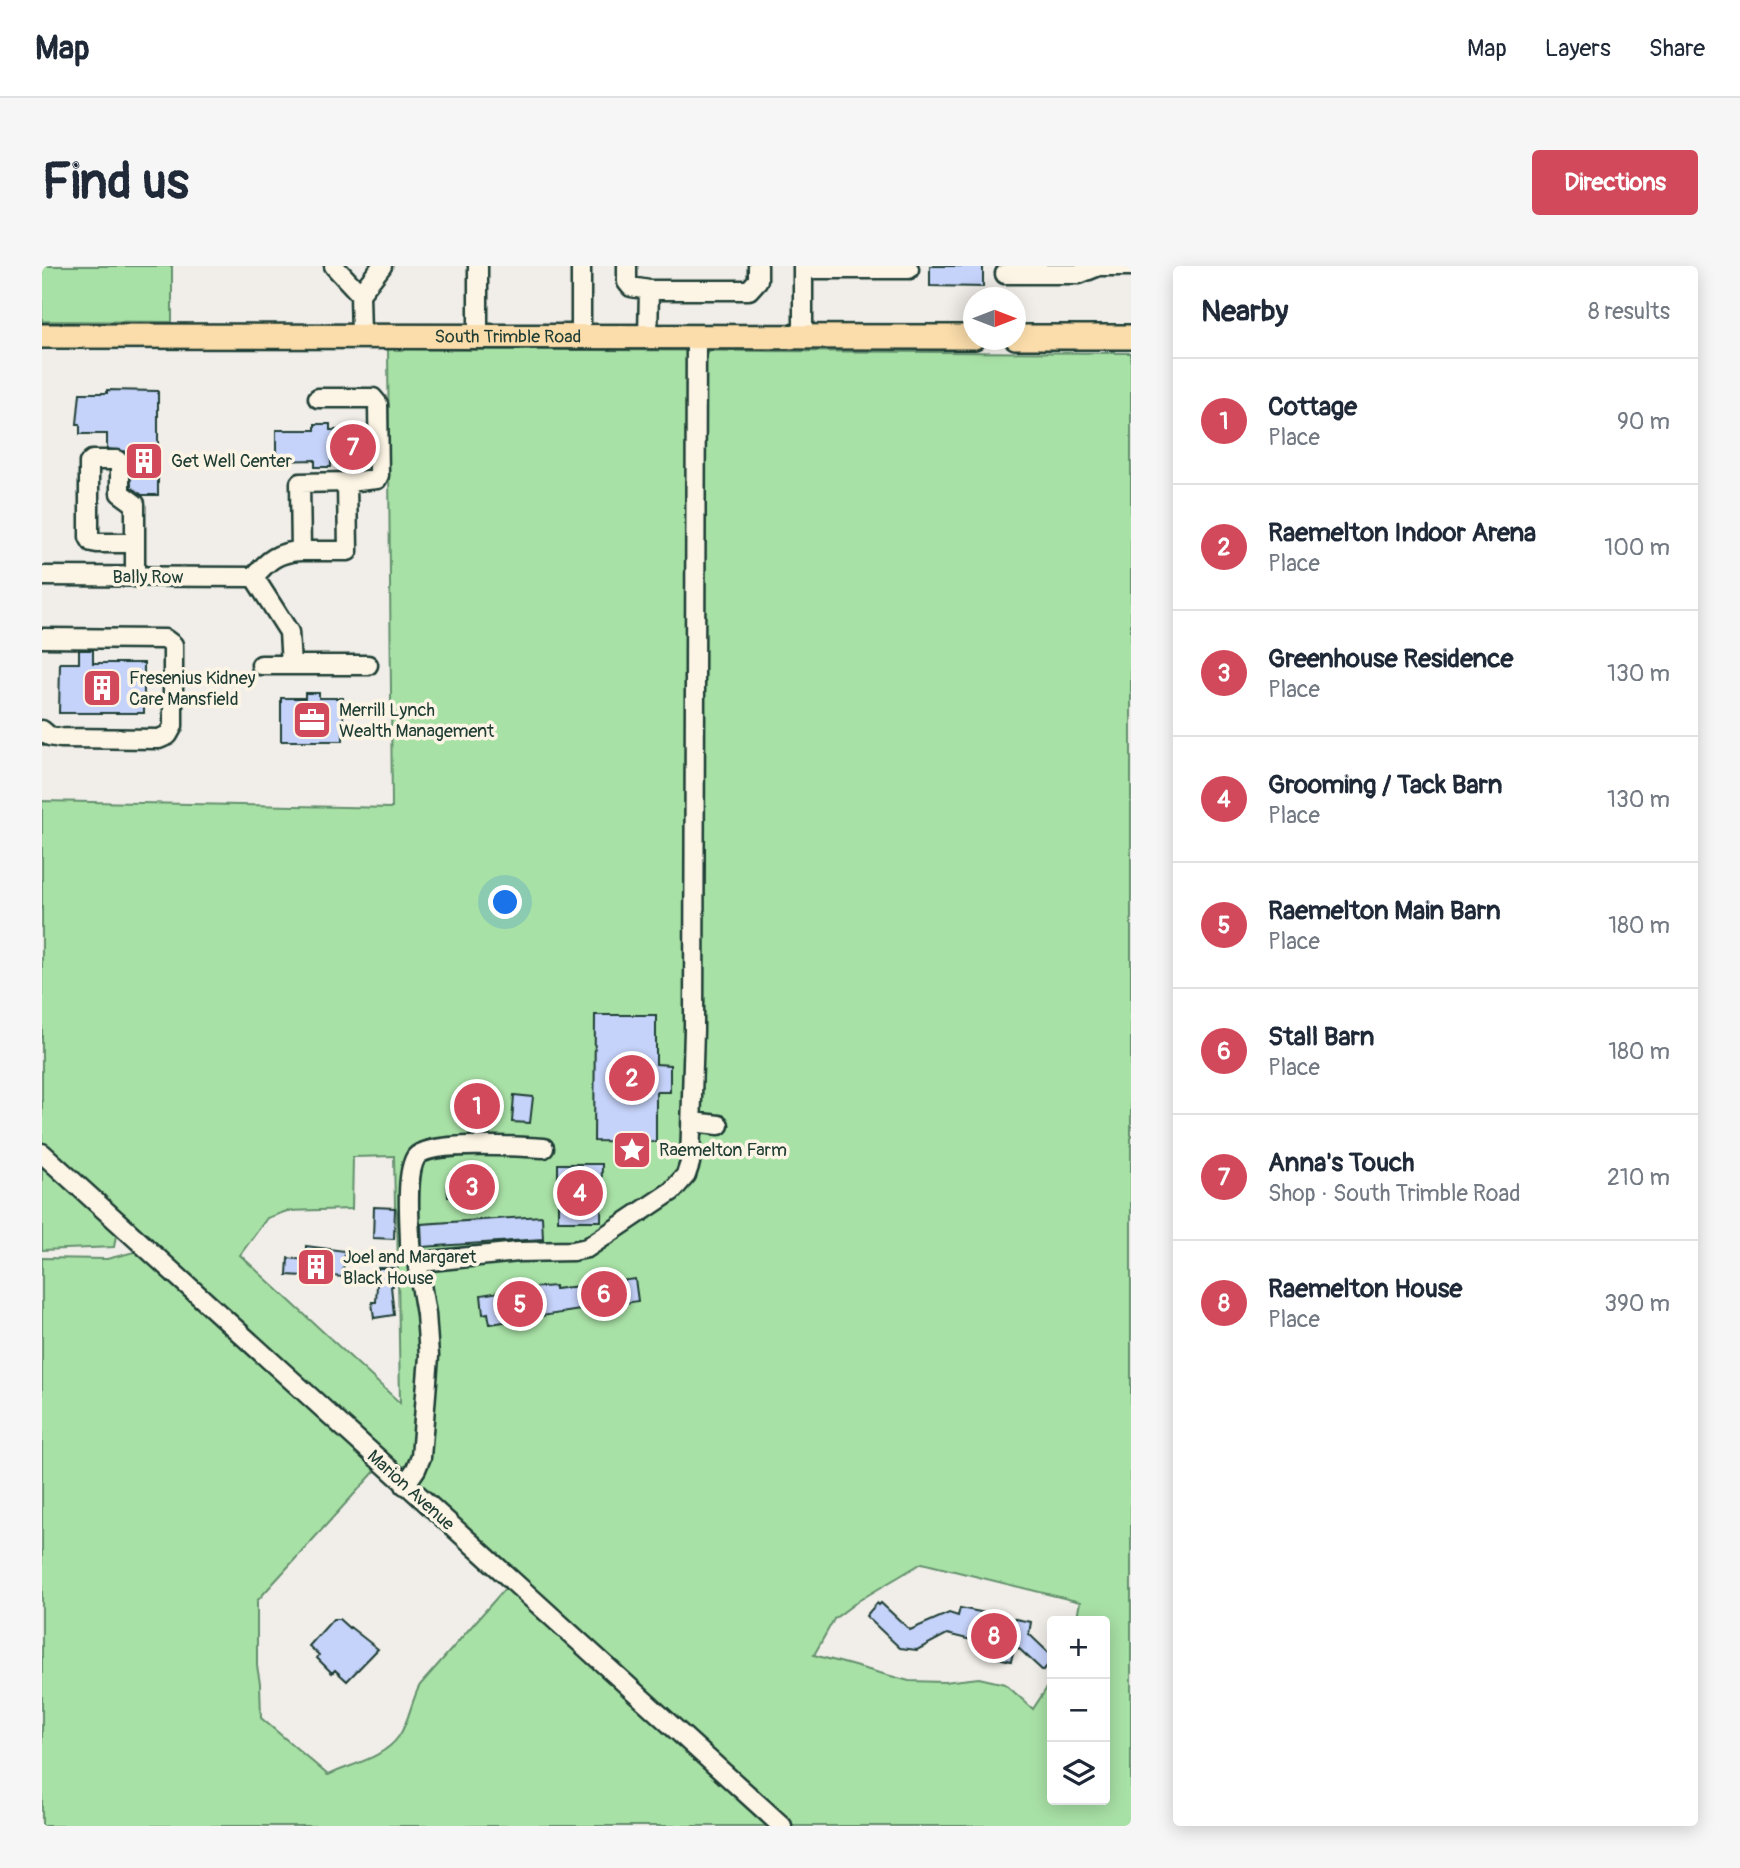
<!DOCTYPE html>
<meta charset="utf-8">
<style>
body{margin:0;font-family:Pangolin,sans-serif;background:#f6f6f7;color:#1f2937}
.controls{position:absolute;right:21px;bottom:21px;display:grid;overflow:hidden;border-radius:7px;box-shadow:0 4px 18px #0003}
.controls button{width:63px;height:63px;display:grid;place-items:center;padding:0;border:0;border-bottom:2px solid #e0e1e3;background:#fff;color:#1f2937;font:35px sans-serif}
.compass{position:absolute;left:921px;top:21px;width:63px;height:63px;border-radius:50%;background:#fff;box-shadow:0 4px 18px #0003;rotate:90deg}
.you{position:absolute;left:464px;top:637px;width:24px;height:24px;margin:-18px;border:5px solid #fff;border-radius:50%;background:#1a73e8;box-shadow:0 0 0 10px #1a73e833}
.badge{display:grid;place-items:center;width:46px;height:46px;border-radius:50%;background:#d1495b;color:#fff;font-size:23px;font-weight:700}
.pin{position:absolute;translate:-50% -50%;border:4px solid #fff;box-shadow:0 2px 7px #0006}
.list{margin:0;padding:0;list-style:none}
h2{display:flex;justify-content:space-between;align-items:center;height:91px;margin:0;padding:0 28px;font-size:30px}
h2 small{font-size:23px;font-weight:400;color:#747a83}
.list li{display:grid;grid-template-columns:46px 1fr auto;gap:21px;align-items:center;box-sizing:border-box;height:126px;padding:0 28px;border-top:2px solid #e0e1e3}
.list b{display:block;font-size:26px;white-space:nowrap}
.list p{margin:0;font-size:23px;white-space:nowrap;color:#747a83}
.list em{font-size:23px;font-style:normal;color:#747a83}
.icon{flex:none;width:38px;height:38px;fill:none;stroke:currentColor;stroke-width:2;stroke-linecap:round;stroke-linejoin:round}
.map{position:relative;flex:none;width:1089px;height:1560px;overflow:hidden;border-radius:7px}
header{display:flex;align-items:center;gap:42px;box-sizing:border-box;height:98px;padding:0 35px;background:#fff;border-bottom:2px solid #e0e1e3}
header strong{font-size:33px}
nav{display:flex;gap:38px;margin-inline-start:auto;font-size:24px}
.intro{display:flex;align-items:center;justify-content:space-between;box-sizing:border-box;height:168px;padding:0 42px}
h1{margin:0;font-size:49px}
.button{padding:18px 32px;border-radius:7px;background:#d1495b;color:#fff;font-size:24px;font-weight:700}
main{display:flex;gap:42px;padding:0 42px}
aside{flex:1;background:#fff;border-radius:7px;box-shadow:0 4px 18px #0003}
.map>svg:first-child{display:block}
.green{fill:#a8e1a6;stroke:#648f6d;stroke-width:2;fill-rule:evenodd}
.building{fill:#c5d2f9;stroke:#1f3d34;stroke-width:2}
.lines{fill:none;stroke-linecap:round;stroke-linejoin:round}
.minor-casing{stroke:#1f3d34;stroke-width:23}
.major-casing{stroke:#1f3d34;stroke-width:28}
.minor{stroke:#fcf5e5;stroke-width:18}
.major{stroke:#fbddab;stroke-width:23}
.labels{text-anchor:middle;stroke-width:7;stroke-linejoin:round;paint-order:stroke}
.street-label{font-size:18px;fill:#1f3d34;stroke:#fcf5e5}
.poi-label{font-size:18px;fill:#1f3d34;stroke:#fcf5e5;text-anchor:start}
</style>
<header>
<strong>Map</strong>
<nav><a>Map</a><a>Layers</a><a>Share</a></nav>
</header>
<div class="intro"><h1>Find us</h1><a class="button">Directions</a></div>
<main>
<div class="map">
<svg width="1089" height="1560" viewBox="0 0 1089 1560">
<rect width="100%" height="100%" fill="#f1eee9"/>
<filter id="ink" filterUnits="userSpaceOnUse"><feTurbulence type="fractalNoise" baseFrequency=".0143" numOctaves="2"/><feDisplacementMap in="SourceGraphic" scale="14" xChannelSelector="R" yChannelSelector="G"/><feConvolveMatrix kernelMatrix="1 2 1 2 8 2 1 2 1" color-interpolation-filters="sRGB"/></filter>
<g filter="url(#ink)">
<path class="green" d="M0,0H130V56L0,55Z
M346,83L1089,87V1560H750L0,877V535L350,542ZM352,890L353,940L355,945L358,1137L198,989L225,952L245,945L310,943L311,891ZM880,1297L1038,1336L1034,1355H1063V1534H1010V1414L991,1443L963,1418L937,1412L902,1416L867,1415L772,1389L792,1353L816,1335Z
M0,897L75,964L72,981L0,984Z
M96,985L335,1203L215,1335V1400L218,1417L219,1452L286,1509C310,1498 342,1492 357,1470C367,1456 369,1435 378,1419L465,1320L728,1560H0V992L65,993Z"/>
<path class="building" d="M888,0H941V21L888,20Z
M65,124L116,125V229H100L89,221L87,186L65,183V168H38V158H35L38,127H65Z
M273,158H288V164H325V194H289V201H273V194L234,195V164H273Z
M37,384H51V397H102V447H17L18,397H37Z
M263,427H277V432H301V475H239V432H263Z
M553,749H614V798L628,799V826H614V876L552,875Z
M427,826L445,828L443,854L425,852Z
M472,829L491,831L488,857L470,856Z
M516,898H560L559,955H516Z
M432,907L437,911L438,929L431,937L423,930L406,931L405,914L421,913L426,908Z
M332,941L353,942L352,973L331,972Z
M500,950L501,973L380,981L379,958Z
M264,980L303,985L301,1011L278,1009L277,1018L262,1017V1010L245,1009L246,992L263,994Z
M336,1002H352L351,1020H349L352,1049L332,1052L330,1036H334Z
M593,1013L596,1035L448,1058L446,1047L441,1048L439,1029L475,1023L513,1020V1023Z
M835,1337L837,1339L839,1337L868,1364L907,1347L916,1350L918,1342L989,1356L987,1368L1010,1390V1394L1001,1405L973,1379L969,1395L947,1390L950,1379L905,1368L875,1384L858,1382L824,1350Z
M291,1353H297L307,1362L308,1361L336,1383L305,1415L293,1404L290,1407L275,1392L277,1389L267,1380Z"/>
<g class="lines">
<g class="minor-casing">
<path id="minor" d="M292,0L318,28
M585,0V16L589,21L607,24H707L716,14V0
M761,0V71
M761,3H867
M963,8H1037L1057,0H1089
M319,69L318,28L340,0
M436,70V0
M539,70V0
M606,70L607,24
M276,132H331L336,138L337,209L335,213L305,216
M0,310L212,311
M93,311V238L78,227V197L75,194H50L47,197V271L50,276L55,277H93
M212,311C226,294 236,286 259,285L258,217L305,216L306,285H259
M212,311L247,366L249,399
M0,372L123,373L131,379V460L126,469L117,473L19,472L7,470L0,464
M219,399H326
M650,856L677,859
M0,887L740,1560
M377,999L369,986L368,977C368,957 363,908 374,891C386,874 480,881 502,882
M363,1219L374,1203L379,1191L387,1090L384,1048L376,1001L379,996L476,986L531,985L545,982L630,925L644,909L648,897L652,764L654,70"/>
</g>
<g class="major-casing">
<g id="major">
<path id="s1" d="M0,70L932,71"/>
<path d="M974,71H1089"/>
</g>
</g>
<use href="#minor" class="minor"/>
<use href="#major" class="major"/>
</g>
</g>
<defs>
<g id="building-square" transform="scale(2.0125)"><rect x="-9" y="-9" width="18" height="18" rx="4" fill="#d1495b" stroke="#fcf5e5"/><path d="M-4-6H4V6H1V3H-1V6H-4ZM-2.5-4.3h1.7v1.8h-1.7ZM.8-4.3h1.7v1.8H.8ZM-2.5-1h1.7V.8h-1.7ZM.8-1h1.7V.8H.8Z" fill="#fff"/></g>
<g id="office-square" transform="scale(2.0125)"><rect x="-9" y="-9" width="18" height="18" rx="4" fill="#d1495b" stroke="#fcf5e5"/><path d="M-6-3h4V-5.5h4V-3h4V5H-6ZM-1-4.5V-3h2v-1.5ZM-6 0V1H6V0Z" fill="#fff"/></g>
<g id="sight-square" transform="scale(2.0125)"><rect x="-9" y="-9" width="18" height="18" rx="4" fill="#d1495b" stroke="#fcf5e5"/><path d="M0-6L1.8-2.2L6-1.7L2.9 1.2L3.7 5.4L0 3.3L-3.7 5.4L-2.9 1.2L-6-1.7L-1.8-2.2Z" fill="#fff"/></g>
</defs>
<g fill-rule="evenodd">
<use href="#building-square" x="102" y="195"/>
<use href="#building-square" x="60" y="422"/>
<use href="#office-square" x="270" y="454"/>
<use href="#sight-square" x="590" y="884"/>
<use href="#building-square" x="274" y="1001"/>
</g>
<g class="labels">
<g class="street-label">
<text dy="6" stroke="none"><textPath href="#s1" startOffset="466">South Trimble Road</textPath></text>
<text x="106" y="317">Bally Row</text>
<text transform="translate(369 1224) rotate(42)" y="6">Marion Avenue</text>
</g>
<g class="poi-label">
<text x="129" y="201">Get Well Center</text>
<text x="87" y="418">Fresenius Kidney<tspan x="87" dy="21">Care Mansfield</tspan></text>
<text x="297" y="450">Merrill Lynch<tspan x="297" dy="21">Wealth Management</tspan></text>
<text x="617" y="890">Raemelton Farm</text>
<text x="301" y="997">Joel and Margaret<tspan x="301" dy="21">Black House</tspan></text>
</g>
</g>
</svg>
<div class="controls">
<button>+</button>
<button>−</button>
<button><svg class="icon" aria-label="layers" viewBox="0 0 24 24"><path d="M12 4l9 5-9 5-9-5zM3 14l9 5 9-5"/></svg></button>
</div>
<svg class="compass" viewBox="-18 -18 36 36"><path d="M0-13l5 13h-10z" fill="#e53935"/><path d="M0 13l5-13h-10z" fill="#747a83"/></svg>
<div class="you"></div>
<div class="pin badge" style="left:435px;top:840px">1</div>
<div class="pin badge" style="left:590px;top:812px">2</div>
<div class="pin badge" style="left:430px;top:921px">3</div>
<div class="pin badge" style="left:538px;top:927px">4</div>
<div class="pin badge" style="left:478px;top:1038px">5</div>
<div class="pin badge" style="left:562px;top:1028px">6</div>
<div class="pin badge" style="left:311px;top:181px">7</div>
<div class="pin badge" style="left:952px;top:1370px">8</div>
</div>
<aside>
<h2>Nearby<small>8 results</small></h2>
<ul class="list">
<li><span class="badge">1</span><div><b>Cottage</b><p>Place</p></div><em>90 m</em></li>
<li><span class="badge">2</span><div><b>Raemelton Indoor Arena</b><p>Place</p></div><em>100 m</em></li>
<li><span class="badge">3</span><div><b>Greenhouse Residence</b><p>Place</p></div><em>130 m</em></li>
<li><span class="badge">4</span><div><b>Grooming / Tack Barn</b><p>Place</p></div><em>130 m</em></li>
<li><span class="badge">5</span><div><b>Raemelton Main Barn</b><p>Place</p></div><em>180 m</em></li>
<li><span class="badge">6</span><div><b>Stall Barn</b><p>Place</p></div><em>180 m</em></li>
<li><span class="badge">7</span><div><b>Anna's Touch</b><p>Shop · South Trimble Road</p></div><em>210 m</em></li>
<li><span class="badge">8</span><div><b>Raemelton House</b><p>Place</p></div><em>390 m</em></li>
</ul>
</aside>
</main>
